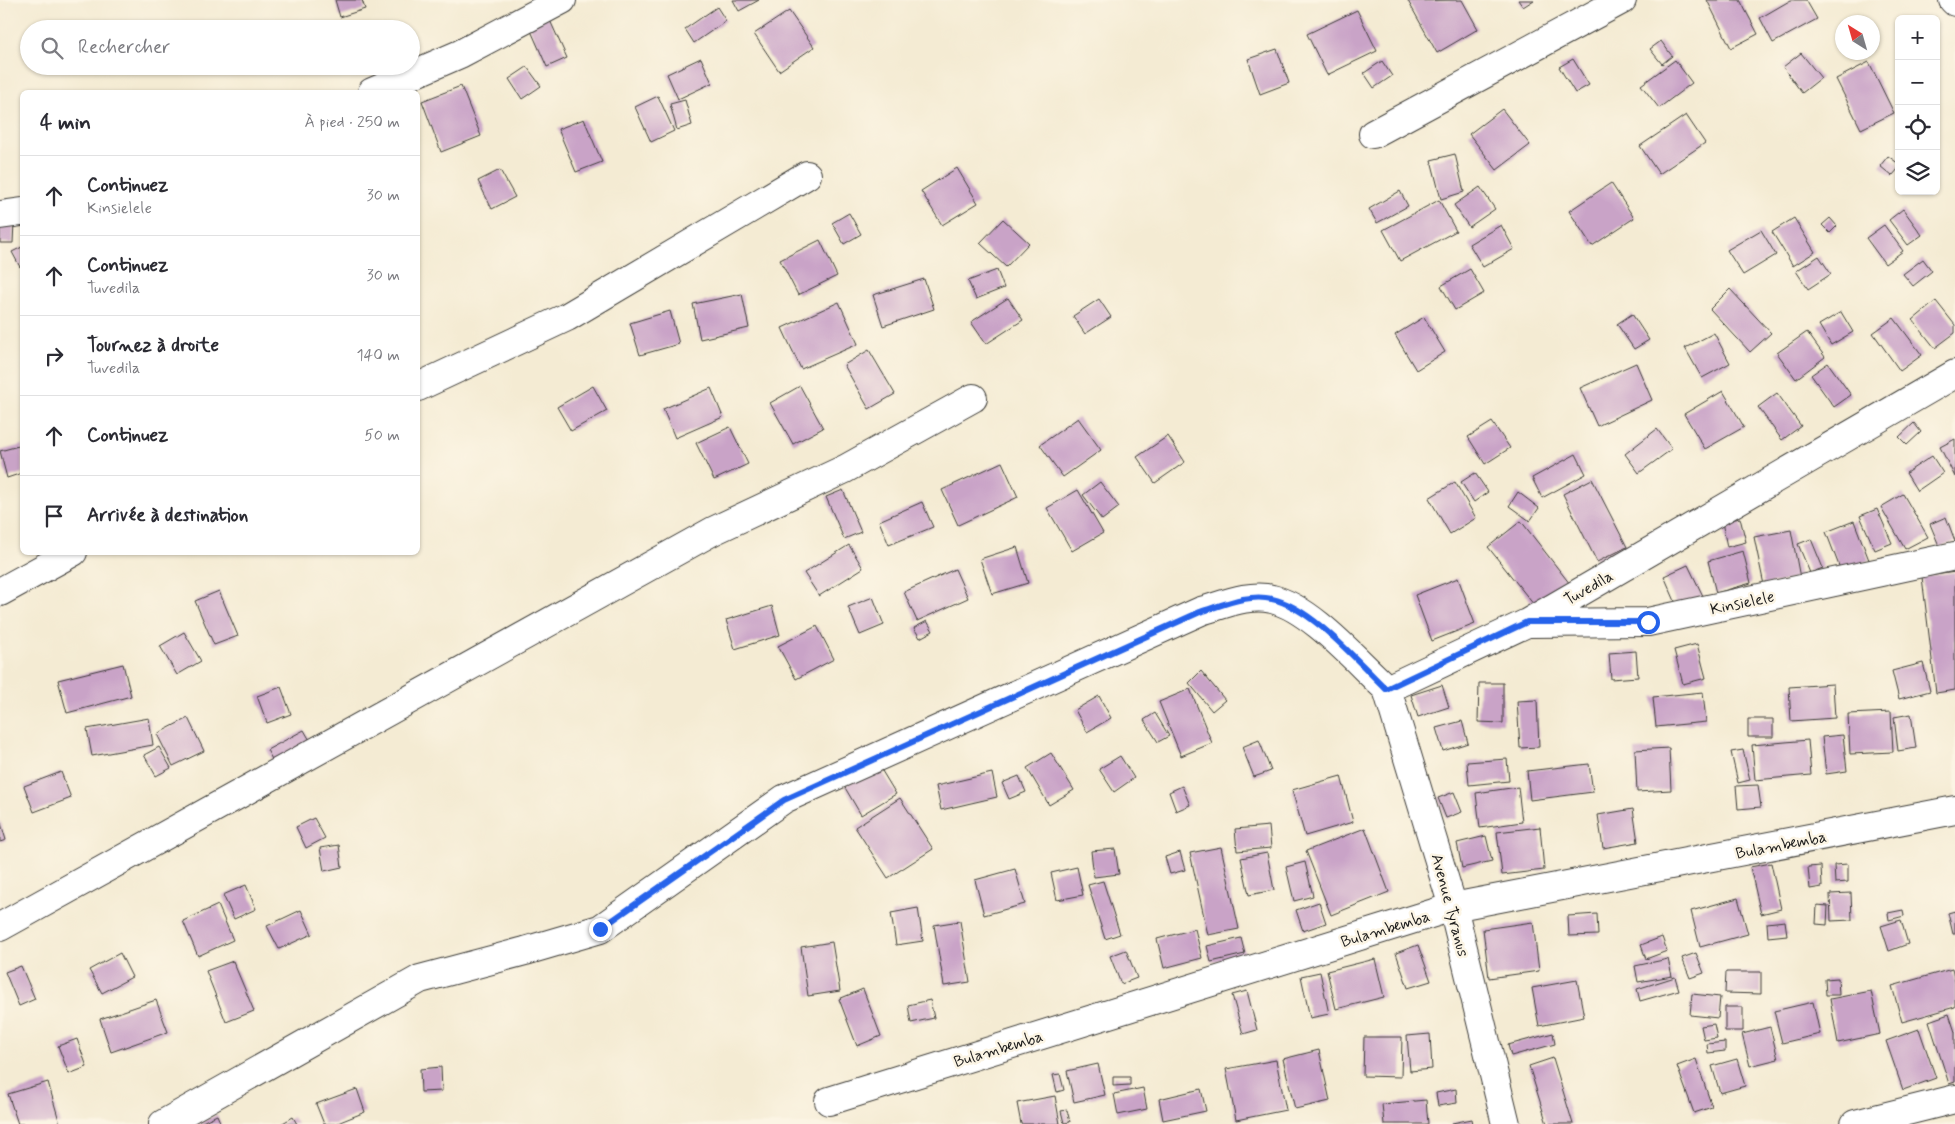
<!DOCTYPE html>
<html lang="fr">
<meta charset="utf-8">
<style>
body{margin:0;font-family:Mynerve,sans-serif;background:#f7f7f7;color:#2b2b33}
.controls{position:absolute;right:15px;top:15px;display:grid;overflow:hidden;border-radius:8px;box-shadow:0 1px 4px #0004}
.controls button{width:45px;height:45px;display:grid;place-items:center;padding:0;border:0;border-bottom:1px solid #e1e1e2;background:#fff;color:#2b2b33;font:25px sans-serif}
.compass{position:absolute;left:1835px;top:15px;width:45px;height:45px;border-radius:50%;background:#fff;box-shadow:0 1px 4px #0004;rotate:323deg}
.stop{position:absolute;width:15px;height:15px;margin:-11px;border:4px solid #2563eb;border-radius:50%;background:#fff}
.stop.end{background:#2563eb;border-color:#fff;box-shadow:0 1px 5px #0008}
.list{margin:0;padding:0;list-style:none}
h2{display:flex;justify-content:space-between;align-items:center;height:65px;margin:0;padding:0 20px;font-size:21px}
h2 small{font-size:16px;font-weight:400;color:#7c7c81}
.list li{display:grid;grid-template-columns:32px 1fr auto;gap:15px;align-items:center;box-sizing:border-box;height:80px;padding:0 20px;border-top:1px solid #e1e1e2}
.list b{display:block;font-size:19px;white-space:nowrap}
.list p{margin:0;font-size:16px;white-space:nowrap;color:#7c7c81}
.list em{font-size:16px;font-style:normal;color:#7c7c81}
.icon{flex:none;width:28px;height:28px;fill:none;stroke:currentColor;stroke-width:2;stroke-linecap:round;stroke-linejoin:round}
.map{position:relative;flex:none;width:1955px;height:1124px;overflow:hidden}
.search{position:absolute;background:#fff;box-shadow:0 1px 4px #0004;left:20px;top:20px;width:400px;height:55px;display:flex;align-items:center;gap:12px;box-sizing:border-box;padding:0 18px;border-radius:28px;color:#7c7c81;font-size:19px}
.panel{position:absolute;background:#fff;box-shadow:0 1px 4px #0004;left:20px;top:90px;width:400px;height:465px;border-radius:8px}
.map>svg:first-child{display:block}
.building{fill:#c9a3c7}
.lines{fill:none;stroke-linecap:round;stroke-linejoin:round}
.minor-casing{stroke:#3c3b37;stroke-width:30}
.minor{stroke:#fff;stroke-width:28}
.route{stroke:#2563eb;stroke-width:6}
.labels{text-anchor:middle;stroke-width:5;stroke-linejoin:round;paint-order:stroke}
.street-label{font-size:16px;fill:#1c1c1c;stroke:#fcf5e5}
</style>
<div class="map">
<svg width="1955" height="1124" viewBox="0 0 1955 1124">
<rect width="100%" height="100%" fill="#fcf5e5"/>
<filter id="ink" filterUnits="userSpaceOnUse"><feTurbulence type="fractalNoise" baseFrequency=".02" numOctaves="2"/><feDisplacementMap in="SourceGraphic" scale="10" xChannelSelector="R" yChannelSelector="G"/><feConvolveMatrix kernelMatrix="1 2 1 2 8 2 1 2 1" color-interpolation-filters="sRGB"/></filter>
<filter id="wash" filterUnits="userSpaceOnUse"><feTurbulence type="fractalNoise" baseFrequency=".0096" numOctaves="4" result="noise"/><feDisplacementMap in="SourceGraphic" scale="20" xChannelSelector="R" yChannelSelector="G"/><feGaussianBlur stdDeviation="1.12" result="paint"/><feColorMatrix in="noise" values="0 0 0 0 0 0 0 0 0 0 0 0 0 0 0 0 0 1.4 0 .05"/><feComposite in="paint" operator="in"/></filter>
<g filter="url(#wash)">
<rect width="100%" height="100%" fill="#f4ebd3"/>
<g id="blocks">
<path class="building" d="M335,0H362L365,9L340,17Z
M733,0H759L739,11Z
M1462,0L1478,29L1437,53L1408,1Z
M1518,0H1534L1523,7Z
M1707,0H1740L1758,34L1731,48Z
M1791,0H1806L1817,19L1773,43L1760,18Z
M717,7L726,21L694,43L685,29Z
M1357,10L1377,51L1327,75L1307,34Z
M789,11L814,47L779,71L754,34Z
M548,16L567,58L547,67L528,24Z
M1661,41L1672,56L1662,64L1650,49Z
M1277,49L1289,83L1260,94L1248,59Z
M1801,53L1821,78L1802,93L1783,67Z
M701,58L712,83L678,99L667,74Z
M1573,59L1589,85L1575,93L1559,67Z
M1675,60L1692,83L1659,108L1641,85Z
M1382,61L1392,76L1374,88L1364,73Z
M1869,62L1894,113L1861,129L1836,79Z
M527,67L541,86L522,99L509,79Z
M461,86L481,136L441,152L422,101Z
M658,96L674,131L651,142L635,107Z
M685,100L692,125L677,130L670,104Z
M1502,109L1530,145L1497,170L1469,134Z
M1686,115L1705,143L1659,174L1640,146Z
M584,119L602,162L576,172L558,129Z
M1455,154L1464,192L1441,199L1431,160Z
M1888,156L1899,164V168L1892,176L1880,166Z
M957,168L978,203L942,225L921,191Z
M500,170L515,197L492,209L478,181Z
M1611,183L1634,218L1592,246L1569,211Z
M1480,187L1495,209L1469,227L1454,205Z
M1400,191L1408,206L1377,223L1369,209Z
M1439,200L1456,231L1400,261L1383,230Z
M1903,209L1922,235L1908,245L1889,220Z
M849,213L861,234L844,244L832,223Z
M1794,218L1815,252L1793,266L1772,232Z
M1830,218L1837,226L1830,233L1822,225Z
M1003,219L1029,243L1006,267L980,243Z
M0,222H14L13,243H0Z
M1501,225L1514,249L1483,267L1469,244Z
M1884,225L1903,251L1885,264L1866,238Z
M1761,230L1776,255L1743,275L1727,250Z
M820,240L837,276L798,295L780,260Z
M22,247V266L20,267L12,252Z
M1819,256L1831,274L1808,289L1796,271Z
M1923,259L1932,271L1913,286L1903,274Z
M1470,269L1484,293L1455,310L1441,286Z
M997,270L1004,288L976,299L968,281Z
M924,279L934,309L883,326L873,295Z
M1730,289L1771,333L1750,352L1710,309Z
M742,294L749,328L700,339L693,304Z
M1008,298L1023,320L986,344L971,322Z
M1099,299L1111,317L1085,334L1073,316Z
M1936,301L1955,325V333L1935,348L1913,320Z
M839,302L858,344L801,369L782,328Z
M670,311L679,344L640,355L630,323Z
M1841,312L1853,332L1831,345L1819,325Z
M1632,314L1649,340L1634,349L1617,324Z
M1424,317L1445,352L1416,370L1395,335Z
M1894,318L1922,355L1900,371L1873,333Z
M1807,332L1825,357L1796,379L1777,353Z
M1714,333L1730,363L1702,378L1685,348Z
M869,350L895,394L869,409L844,365Z
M1636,363L1652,400L1597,426L1580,388Z
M1828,363L1851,395L1834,407L1811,375Z
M593,386L607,411L571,431L557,407Z
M800,386L823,428L793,444L770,403Z
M711,388L723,417L675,438L663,409Z
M1723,391L1744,427L1705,449L1684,414Z
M1777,393L1801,426L1782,440L1758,407Z
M1078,418L1101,450L1063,477L1040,445Z
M1492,422L1510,448L1485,464L1468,437Z
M1914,423L1921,432L1907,445L1899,437Z
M730,427L748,464L714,480L696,443Z
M1657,429L1672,449L1639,473L1625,454Z
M1168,436L1185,462L1155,483L1137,457Z
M1955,439V477L1940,447Z
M22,445V473L7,478L0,451Z
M1576,454L1586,474L1542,498L1532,478Z
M1932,456L1943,473L1917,491L1906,473Z
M1002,462L1018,497L958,525L942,490Z
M1475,473L1488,492L1474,502L1461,482Z
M1592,479L1627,547L1597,562L1563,494Z
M1100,482L1119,507L1102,520L1083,495Z
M1455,482L1476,518L1450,534L1429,498Z
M843,490L861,532L844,539L826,497Z
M1078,490L1103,533L1072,551L1047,508Z
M1518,492L1539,508L1530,521L1509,506Z
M1903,494L1928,537L1905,549L1881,507Z
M922,502L933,527L889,545L879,521Z
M1877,509L1892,543L1875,550L1860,516Z
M1946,517L1955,541L1940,548L1930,524Z
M1740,518L1746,542L1727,547L1722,522Z
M1521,521L1570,584L1538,610L1488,547Z
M1854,521L1869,560L1841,571L1826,532Z
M1791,530L1800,578L1764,585L1754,537Z
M1811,539L1823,568L1810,573L1798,544Z
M849,545L863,568L819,596L804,573Z
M1017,547L1028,583L992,594L980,559Z
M1743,551L1751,583L1716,593L1708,561Z
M1688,565L1703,596L1678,608L1664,576Z
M955,569L968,598L917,621L904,592Z
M1955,572V690L1936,693L1922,577Z
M1458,578L1475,624L1432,641L1415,595Z
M219,591L238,636L214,645L195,601Z
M873,597L884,625L860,635L848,607Z
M772,606L780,635L735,649L726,620Z
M927,621L933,631L920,638L914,628Z
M817,626L834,659L796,679L778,646Z
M184,632L201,661L177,675L160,646Z
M1697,644L1706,678L1683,684L1674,650Z
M1636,651L1638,677L1611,679L1609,653Z
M1923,663L1930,691L1899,699L1892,671Z
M123,664L131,696L67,713L58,680Z
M1201,671L1225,700L1212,711L1189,683Z
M1479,683H1503V723L1478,722Z
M1833,684L1835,718L1791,721L1789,687Z
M1442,685L1449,707L1418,717L1411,695Z
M281,687L291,714L267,723L257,696Z
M1190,689L1212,743L1181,756L1159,702Z
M1703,692L1706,722L1656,727L1653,697Z
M1099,696L1111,718L1087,732L1075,710Z
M1537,700L1539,747L1520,748L1517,701Z
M1891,712L1893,752L1850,754L1848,714Z
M1155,713L1169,736L1158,742L1144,720Z
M1911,714L1916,748L1898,751L1894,717Z
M149,718L153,745L92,756L87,729Z
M188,718L204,751L173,766L157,734Z
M1748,719H1773V737H1748Z
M1462,721L1468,743L1443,751L1436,728Z
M304,730L312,744L275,765L267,750Z
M1843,735L1847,771L1826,774L1822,737Z
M1259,740L1271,771L1254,777L1242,747Z
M1808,740L1811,775L1755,780L1752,745Z
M159,747L171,768L156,776L144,755Z
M1669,748L1671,790L1637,792L1635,750Z
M1743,750L1750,780L1738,783L1731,752Z
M1051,753L1074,790L1049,805L1027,768Z
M1120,756L1134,778L1114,792L1099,769Z
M1507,759L1509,781L1469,785L1467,762Z
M1589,764L1593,792L1530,800L1527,771Z
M879,766L896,794L861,815L844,786Z
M61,772L71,798L34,812L24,786Z
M992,773L997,797L941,810L936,786Z
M1019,776L1026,792L1009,799L1002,783Z
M1341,776L1353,822L1305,836L1292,790Z
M1758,785L1761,807L1738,809L1736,786Z
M1182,786L1190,805L1176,811L1169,792Z
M1518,787L1522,822L1480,828L1476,793Z
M1454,792L1462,812L1446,818L1438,798Z
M900,798L933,849L888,878L855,827Z
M1633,809L1638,842L1603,848L1598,815Z
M314,818L325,838L306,848L296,827Z
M0,820L6,840L0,842Z
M1269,826L1271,848L1237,851L1235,829Z
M1540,827L1544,870L1502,875L1497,832Z
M1365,828L1389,892L1331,915L1306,851Z
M1486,836L1492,861L1462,868L1457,843Z
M339,845L342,867L324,871L320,848Z
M1221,847L1239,929L1208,935L1190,853Z
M1115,849L1119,874L1094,877L1091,851Z
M1180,852L1185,870L1170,874L1165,857Z
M1267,853L1274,890L1249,895L1241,858Z
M1305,862L1313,896L1294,901L1286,867Z
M1771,863L1781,909L1761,914L1750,867Z
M1848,864V882L1835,883L1834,865Z
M1821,866L1822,887L1810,889L1808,867Z
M1077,867L1083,895L1057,900L1051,873Z
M1015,869L1025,904L984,915L975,880Z
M1103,881L1120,934L1105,939L1088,885Z
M246,885L256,909L234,919L223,895Z
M1851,893L1852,920L1831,921L1830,894Z
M1738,898L1748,934L1700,947L1691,911Z
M1319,902L1326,923L1303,931L1296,910Z
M218,905L233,940L198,956L183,921Z
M1817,905L1828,906L1827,925L1816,924Z
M918,908L923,941L896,945L891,913Z
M301,910L312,934L279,949L267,926Z
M1903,910L1904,916L1889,920L1888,913Z
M1955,911V934H1953L1948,913Z
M1597,914L1598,935L1569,936L1568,916Z
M1901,920L1908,944L1889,951L1881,926Z
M960,921L970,982L944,986L934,925Z
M1785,921L1787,935L1768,937L1767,923Z
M1533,922L1539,971L1489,978L1483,929Z
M1195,929L1202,958L1164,968L1157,939Z
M1662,937L1667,951L1646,959L1641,945Z
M1241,938L1245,954L1211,962L1207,946Z
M832,942L840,991L808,996L801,947Z
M1418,945L1431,981L1408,988L1396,953Z
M1126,950L1137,978L1121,984L1110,956Z
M120,953L132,977L102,993L89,970Z
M1696,953L1704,973L1690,978L1682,958Z
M1375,959L1384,997L1336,1009L1327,971Z
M1668,959L1672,976L1638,982L1635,966Z
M233,961L254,1011L226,1022L206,971Z
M21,966L35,999L19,1006L5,972Z
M1952,969L1955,982V1007L1902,1022L1892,986Z
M1320,972L1329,1014L1310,1018L1301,976Z
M1726,972H1761V994L1725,993Z
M1675,977L1679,990L1640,1001L1637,989Z
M1838,978L1839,995H1826L1825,979Z
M1577,980L1584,1017L1539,1026L1532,988Z
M863,989L881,1036L857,1046L839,999Z
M1247,991L1257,1030L1243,1034L1232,995Z
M1871,991L1880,1034L1838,1043L1830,999Z
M1692,994L1720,997L1718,1018L1690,1015Z
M156,1000L168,1032L111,1052L100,1019Z
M930,1000L934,1018L911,1023L908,1005Z
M1813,1002L1820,1034L1782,1043L1774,1011Z
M1725,1007H1743V1031H1725Z
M1949,1014L1955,1032V1082L1949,1084L1929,1021Z
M1714,1024L1717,1038L1704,1040L1701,1026Z
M1770,1027L1778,1059L1750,1066L1742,1034Z
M1919,1029L1936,1078L1903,1090L1886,1041Z
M1553,1033L1555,1044L1511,1056L1508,1045Z
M1430,1034L1432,1069L1410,1071L1407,1036Z
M1364,1037H1402L1401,1077L1363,1076Z
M77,1039L87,1067L69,1074L58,1046Z
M1725,1042V1051L1708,1053L1707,1044Z
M1319,1050L1330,1101L1295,1109L1283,1059Z
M1553,1058L1573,1124H1547L1529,1066Z
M1696,1059L1712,1107L1694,1113L1677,1066Z
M1737,1059L1745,1086L1720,1093L1712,1066Z
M1276,1060L1286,1110L1236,1120L1226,1069Z
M1098,1064L1105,1095L1074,1102L1067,1071Z
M441,1067L442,1091L421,1092L420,1069Z
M1060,1074L1064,1090L1057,1092L1053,1075Z
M1113,1077H1130V1085L1113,1086Z
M48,1082L60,1124H18L8,1094Z
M1143,1088L1147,1109L1118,1115L1114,1094Z
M357,1089L365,1112L335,1124H324L316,1104Z
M1201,1089L1206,1111L1163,1120L1159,1099Z
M1456,1089L1457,1103L1438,1106L1436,1093Z
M1055,1096L1060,1124H1021L1017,1103Z
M1426,1100L1428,1124H1384L1382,1104Z
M1067,1110L1070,1122L1064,1123L1061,1111Z
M217,1115L221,1124H198Z
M293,1117L297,1124H281Z
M1472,1119L1473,1124H1452V1123Z"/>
</g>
</g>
<g filter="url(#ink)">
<use href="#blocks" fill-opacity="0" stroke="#3c3b37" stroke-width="1"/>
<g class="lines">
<g class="minor-casing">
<path id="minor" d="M1953,0L1955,2
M372,92L460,54L562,0
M1373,134L1622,0
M0,215L22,212
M418,387L567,317L807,175
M0,592L73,552
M1528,623L1648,622L1955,556
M1387,689L1453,907L1506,1124
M0,927L713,531L845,469L973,398
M829,1101L1453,907L1955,810
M163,1124L420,979L525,951L600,929L784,799L1201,611C1223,605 1249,593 1272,599C1311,608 1357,662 1387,689L1527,623L1955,374
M1855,1124L1955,1099"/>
</g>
<use href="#minor" class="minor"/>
</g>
</g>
<g class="lines" filter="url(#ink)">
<path class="route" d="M600,929L784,800L1200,612C1223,605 1249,593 1272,599C1311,607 1358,662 1386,689L1527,622H1648"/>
</g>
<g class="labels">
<g class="street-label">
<text transform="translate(1588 587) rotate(-30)" y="6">Tuvedila</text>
<text transform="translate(1742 602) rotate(-12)" y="6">Kinsielele</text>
<text transform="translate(1781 844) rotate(-11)" y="6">Bulambemba</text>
<text transform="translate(1451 905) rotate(75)" y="6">Avenue Tyranus</text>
<text transform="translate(1385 928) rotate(-17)" y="6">Bulambemba</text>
<text transform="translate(998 1048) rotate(-17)" y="6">Bulambemba</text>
</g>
</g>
</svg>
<div class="controls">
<button>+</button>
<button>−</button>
<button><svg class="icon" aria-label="locate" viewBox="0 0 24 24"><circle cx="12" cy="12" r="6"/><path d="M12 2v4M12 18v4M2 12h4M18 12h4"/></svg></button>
<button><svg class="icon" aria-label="layers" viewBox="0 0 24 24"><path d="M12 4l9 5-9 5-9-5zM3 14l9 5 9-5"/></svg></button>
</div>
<svg class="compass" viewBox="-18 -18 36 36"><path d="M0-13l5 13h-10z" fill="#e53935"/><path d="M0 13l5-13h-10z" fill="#7c7c81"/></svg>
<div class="stop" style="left:1648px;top:622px"></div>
<div class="stop end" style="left:600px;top:929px"></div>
<div class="search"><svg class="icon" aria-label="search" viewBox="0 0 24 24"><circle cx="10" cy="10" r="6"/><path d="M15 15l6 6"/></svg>Rechercher</div>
<section class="panel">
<h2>4 min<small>À pied · 250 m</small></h2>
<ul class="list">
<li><svg class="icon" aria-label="ahead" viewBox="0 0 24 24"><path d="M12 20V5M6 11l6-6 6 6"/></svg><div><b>Continuez</b><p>Kinsielele</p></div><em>30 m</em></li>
<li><svg class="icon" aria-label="ahead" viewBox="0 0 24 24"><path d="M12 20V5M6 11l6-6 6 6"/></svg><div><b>Continuez</b><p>Tuvedila</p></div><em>30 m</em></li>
<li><svg class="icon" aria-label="right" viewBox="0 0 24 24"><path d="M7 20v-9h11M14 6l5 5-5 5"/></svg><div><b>Tournez à droite</b><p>Tuvedila</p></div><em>140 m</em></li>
<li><svg class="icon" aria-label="ahead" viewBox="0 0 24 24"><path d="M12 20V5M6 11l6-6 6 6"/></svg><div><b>Continuez</b></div><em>50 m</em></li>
<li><svg class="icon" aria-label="arrive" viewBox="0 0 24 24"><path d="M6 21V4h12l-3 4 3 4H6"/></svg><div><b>Arrivée à destination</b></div></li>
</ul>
</section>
</div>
